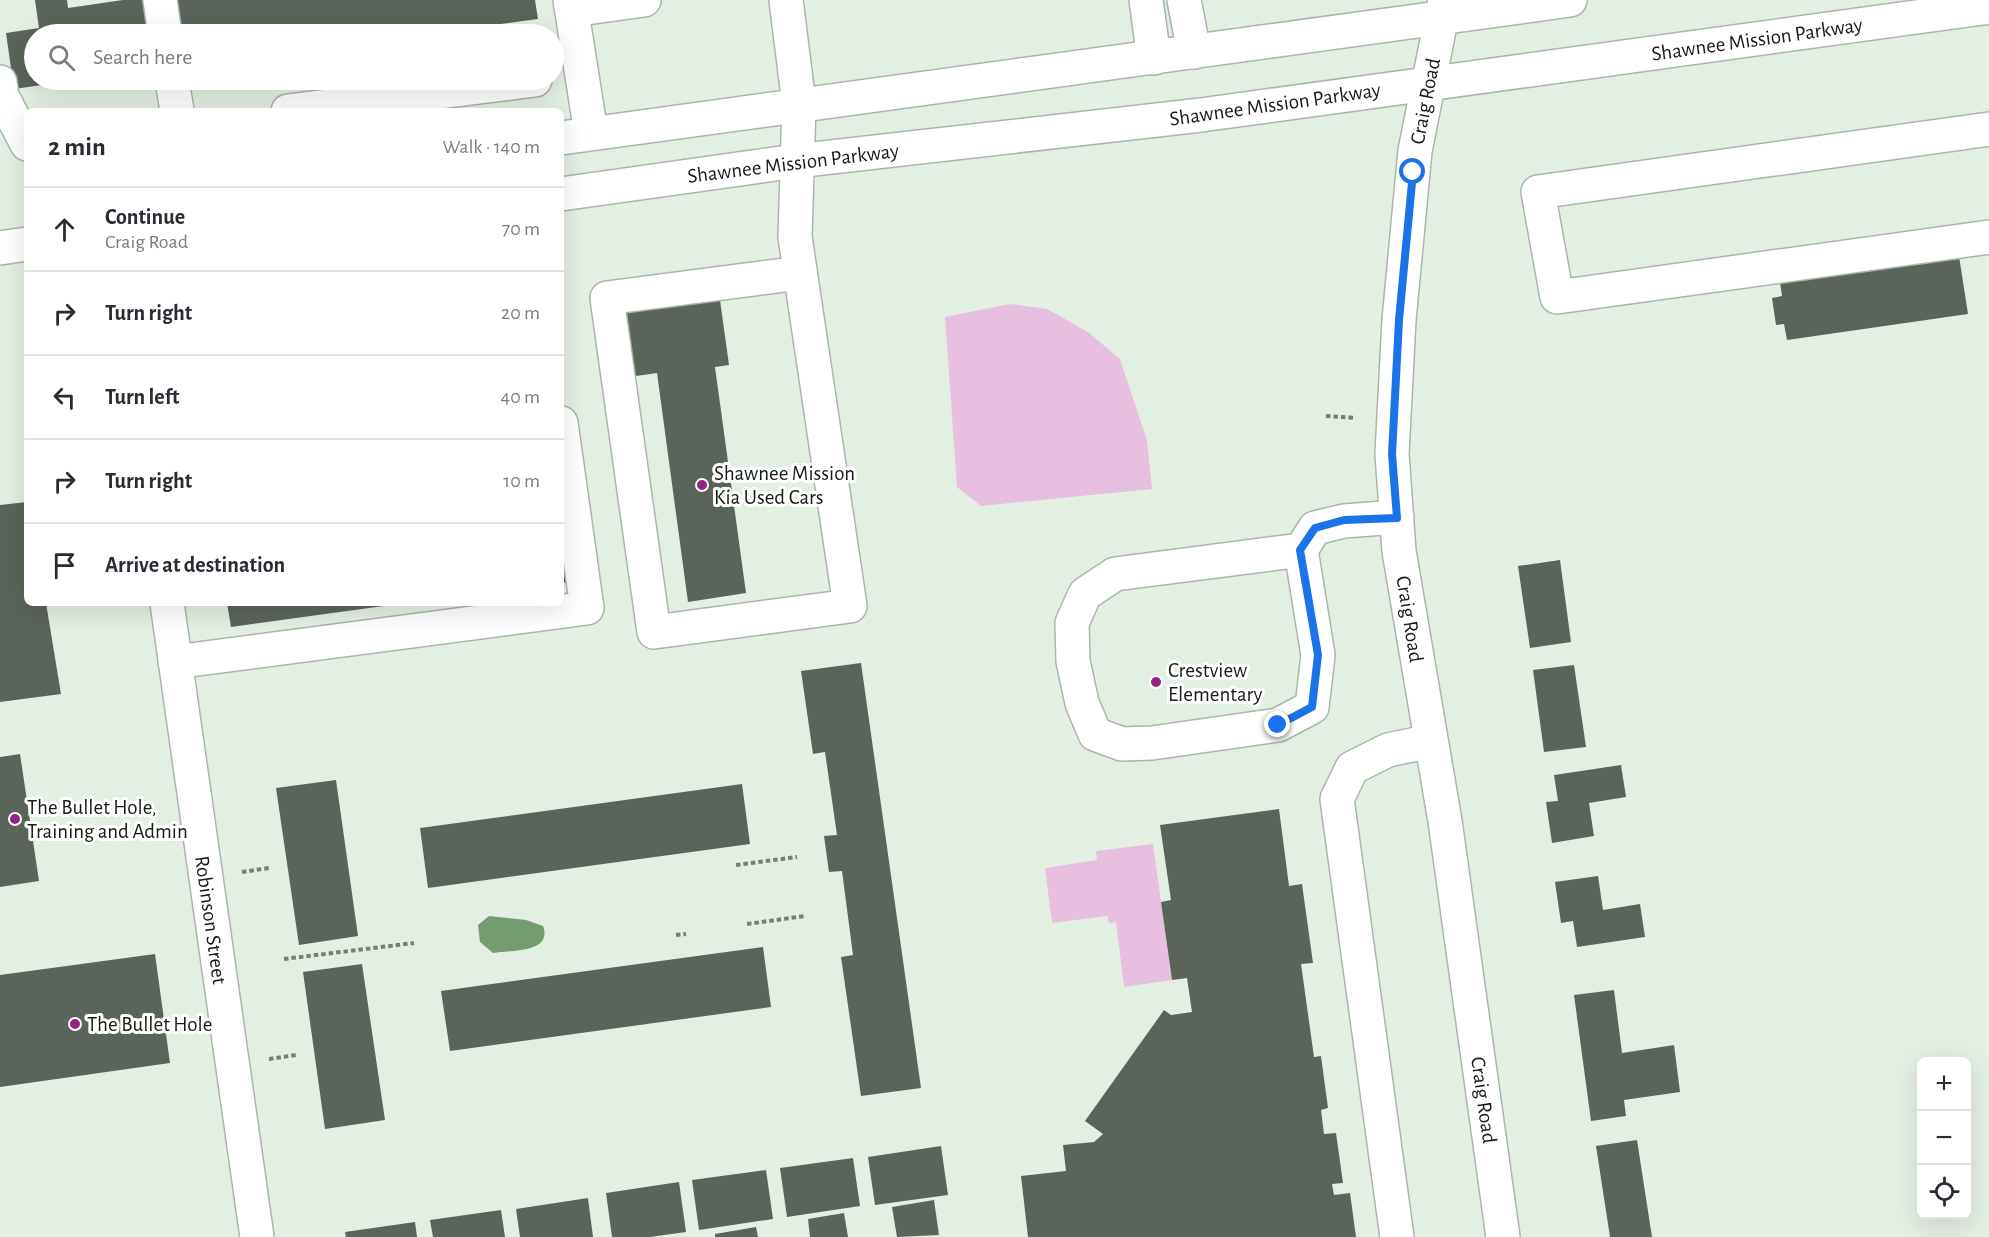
<!DOCTYPE html>
<meta charset="utf-8">
<style>
body{margin:0;font-family:"Alegreya Sans",sans-serif;background:#f7f7f7;color:#2b2b33}
.controls{position:absolute;right:18px;bottom:18px;display:grid;overflow:hidden;border-radius:9px;box-shadow:0 6px 24px #0002}
.controls button{width:54px;height:54px;display:grid;place-items:center;padding:0;border:0;border-bottom:2px solid #e1e1e2;background:#fff;color:#2b2b33;font:30px sans-serif}
.stop{position:absolute;width:18px;height:18px;margin:-14px;border:4px solid #1a73e8;border-radius:50%;background:#fff}
.stop.end{background:#1a73e8;border-color:#fff;box-shadow:0 2px 6px #0008}
.list{margin:0;padding:0;list-style:none}
h2{display:flex;justify-content:space-between;align-items:center;height:78px;margin:0;padding:0 24px;font-size:26px}
h2 small{font-size:20px;font-weight:400;color:#7c7c81}
.list li{display:grid;grid-template-columns:39px 1fr auto;gap:18px;align-items:center;box-sizing:border-box;height:84px;padding:0 24px;border-top:2px solid #e1e1e2}
.list b{display:block;font-size:22px;white-space:nowrap}
.list p{margin:0;font-size:20px;white-space:nowrap;color:#7c7c81}
.list em{font-size:20px;font-style:normal;color:#7c7c81}
.icon{flex:none;width:33px;height:33px;fill:none;stroke:currentColor;stroke-width:2;stroke-linecap:round;stroke-linejoin:round}
.map{position:relative;flex:none;width:1989px;height:1237px;overflow:hidden}
.search{position:absolute;background:#fff;box-shadow:0 6px 24px #0002;left:24px;top:24px;width:540px;height:66px;display:flex;align-items:center;gap:15px;box-sizing:border-box;padding:0 21px;border-radius:33px;color:#7c7c81;font-size:22px}
.panel{position:absolute;background:#fff;box-shadow:0 6px 24px #0002;left:24px;top:108px;width:540px;height:498px;border-radius:9px}
.map>svg:first-child{display:block}
.green{fill:#e8c0df}
.water{fill:#739d71}
.building{fill:#5b645a}
.lines{fill:none;stroke-linecap:round;stroke-linejoin:round}
.minor-casing{stroke:#abb6ab;stroke-width:36}
.highway-casing{stroke:#abb6ab;stroke-width:36}
.path{stroke:#777e76;stroke-width:4;stroke-dasharray:4.5 3;stroke-linecap:butt}
.minor{stroke:#fff;stroke-width:33}
.highway{stroke:#fff;stroke-width:33}
.route{stroke:#1a73e8;stroke-width:8}
.poi-dot{fill:#942586;stroke:#fff;stroke-width:2}
.labels{text-anchor:middle;stroke-width:6;stroke-linejoin:round;paint-order:stroke}
.street-label{font-size:21px;fill:#171a16;stroke:#fff}
.poi-label{font-size:21px;fill:#171a16;stroke:#fff;text-anchor:start}
</style>
<div class="map">
<svg width="1989" height="1237" viewBox="0 0 1989 1237">
<rect width="100%" height="100%" fill="#e4efe3"/>
<path class="green" d="M1010,304L1047,309L1088,332L1120,359L1147,440L1152,489L981,506L957,487L945,317Z
M1153,844L1172,980L1124,987L1116,922L1109,923L1107,916L1052,923L1045,868L1097,860L1096,851Z"/>
<path class="water" d="M489,916L526,920L543,926C553,953 511,950 493,953L480,942L478,925Z"/>
<path class="building" d="M35,0H67L68,8L123,0H145L150,34H34V80L70,81L14,89L6,33L39,28Z
M175,0H535L538,19L427,34H181Z
M1959,256L1968,314L1787,340L1784,324L1776,325L1772,298L1782,296L1780,282Z
M719,293L729,365L715,367L746,593L688,602L657,373L629,377L619,306Z
M27,502V603H46L61,694L0,702V505Z
M561,524L570,582L561,583Z
M1560,560L1571,642L1530,648L1518,566Z
M227,603H398V604L231,627Z
M861,663L921,1088L861,1096L841,957L853,955L842,871L829,872L824,836L837,835L825,752L813,754L801,671Z
M1574,665L1586,747L1544,752L1533,670Z
M20,754L39,881L0,887V757Z
M1621,765L1626,797L1589,803L1594,836L1552,843L1546,802L1558,801L1554,775Z
M336,780L358,936L299,945L276,788Z
M742,784L750,844L428,888L420,828Z
M1279,809L1289,886L1302,884L1313,963L1301,964L1314,1057L1321,1056L1328,1108L1321,1110L1324,1134L1336,1133L1343,1183L1332,1184L1334,1195L1350,1193L1356,1237H1028L1021,1176L1066,1171L1063,1145L1094,1142L1103,1134L1085,1121L1164,1010L1171,1015L1192,1012L1187,978L1172,980L1161,902L1171,900L1160,825Z
M1598,876L1603,910L1640,904L1645,937L1577,947L1573,921L1561,923L1555,882Z
M763,947L771,1007L450,1051L441,991Z
M155,954L170,1063L0,1087V975Z
M362,964L385,1120L325,1129L303,972Z
M1614,990L1622,1053L1674,1045L1680,1092L1624,1100L1626,1116L1591,1121L1574,995Z
M1637,1140L1652,1237H1610L1596,1146Z
M941,1146L948,1195L875,1205L868,1157Z
M853,1158L860,1206L787,1217L780,1168Z
M766,1170L773,1219L699,1230L692,1180Z
M679,1182L686,1232L650,1237H612L606,1193Z
M588,1198L593,1237H520L516,1209Z
M934,1200L939,1235L897,1237L892,1207Z
M501,1210L505,1237H433L430,1220Z
M844,1213L848,1237H810L808,1219Z
M415,1222L417,1237H346L345,1232Z
M756,1227L758,1237H715V1234Z"/>
<g class="lines">
<g class="minor-casing">
<path id="minor" d="M160,0L165,34
M570,0L591,133
M786,0L799,104L795,237L850,606L654,632L607,298L800,273
M1146,0L1154,58
M1184,0L1194,52
M1445,0L1415,151L1399,320L1392,454L1399,551L1445,821L1503,1237
M572,10L644,0
M172,80L177,111
M0,82L2,96L27,144
M288,111L535,80
M1989,129L1538,192L1557,297L1989,237
M1301,550L1115,574L1085,594L1072,623L1073,661L1082,703L1095,734L1122,744L1152,743L1278,725L1312,707L1318,655L1301,550L1315,528L1344,521L1397,517
M167,603L257,1237
M175,662L587,608L561,423
M1397,1237L1337,799L1352,768L1388,750L1431,741"/>
</g>
<g class="highway-casing">
<path id="highway" d="M561,138L1570,0
M561,194L796,161L1201,115L1989,7
M0,248L27,244"/>
</g>
<path class="path" d="M1326,416L1356,418
M736,865L797,857
M242,872L269,868
M747,924L805,916
M676,935L686,934
M284,959L414,943
M269,1059L296,1055"/>
<use href="#minor" class="minor"/>
<use href="#highway" class="highway"/>
</g>
<g class="lines">
<path class="route" d="M1278,725L1312,707L1318,655L1300,550L1315,528L1344,520L1397,518L1392,454L1399,320L1413,172"/>
</g>
<g class="poi-dot">
<circle cx="702" cy="485" r="6"/>
<circle cx="1156" cy="682" r="6"/>
<circle cx="15" cy="819" r="6"/>
<circle cx="75" cy="1024" r="6"/>
</g>
<g class="labels">
<g class="street-label">
<text transform="translate(1757 39) rotate(-8)" y="7">Shawnee Mission Parkway</text>
<text transform="translate(1425 101) rotate(-79)" y="7">Craig Road</text>
<text transform="translate(1275 104) rotate(-8)" y="7">Shawnee Mission Parkway</text>
<text transform="translate(793 163) rotate(-7)" y="7">Shawnee Mission Parkway</text>
<text transform="translate(1410 619) rotate(81)" y="7">Craig Road</text>
<text transform="translate(211 920) rotate(82)" y="7">Robinson Street</text>
<text transform="translate(1484 1100) rotate(82)" y="7">Craig Road</text>
</g>
<g class="poi-label">
<text x="714" y="480">Shawnee Mission<tspan x="714" dy="24">Kia Used Cars</tspan></text>
<text x="1168" y="677">Crestview<tspan x="1168" dy="24">Elementary</tspan></text>
<text x="27" y="814">The Bullet Hole,<tspan x="27" dy="24">Training and Admin</tspan></text>
<text x="87" y="1031">The Bullet Hole</text>
</g>
</g>
</svg>
<div class="controls">
<button>+</button>
<button>−</button>
<button><svg class="icon" aria-label="locate" viewBox="0 0 24 24"><circle cx="12" cy="12" r="6"/><path d="M12 2v4M12 18v4M2 12h4M18 12h4"/></svg></button>
</div>
<div class="stop" style="left:1413px;top:172px"></div>
<div class="stop end" style="left:1278px;top:725px"></div>
<div class="search"><svg class="icon" aria-label="search" viewBox="0 0 24 24"><circle cx="10" cy="10" r="6"/><path d="M15 15l6 6"/></svg>Search here</div>
<section class="panel">
<h2>2 min<small>Walk · 140 m</small></h2>
<ul class="list">
<li><svg class="icon" aria-label="ahead" viewBox="0 0 24 24"><path d="M12 20V5M6 11l6-6 6 6"/></svg><div><b>Continue</b><p>Craig Road</p></div><em>70 m</em></li>
<li><svg class="icon" aria-label="right" viewBox="0 0 24 24"><path d="M7 20v-9h11M14 6l5 5-5 5"/></svg><div><b>Turn right</b></div><em>20 m</em></li>
<li><svg class="icon" aria-label="left" viewBox="0 0 24 24"><path d="M17 20v-9H6M10 6l-5 5 5 5"/></svg><div><b>Turn left</b></div><em>40 m</em></li>
<li><svg class="icon" aria-label="right" viewBox="0 0 24 24"><path d="M7 20v-9h11M14 6l5 5-5 5"/></svg><div><b>Turn right</b></div><em>10 m</em></li>
<li><svg class="icon" aria-label="arrive" viewBox="0 0 24 24"><path d="M6 21V4h12l-3 4 3 4H6"/></svg><div><b>Arrive at destination</b></div></li>
</ul>
</section>
</div>
